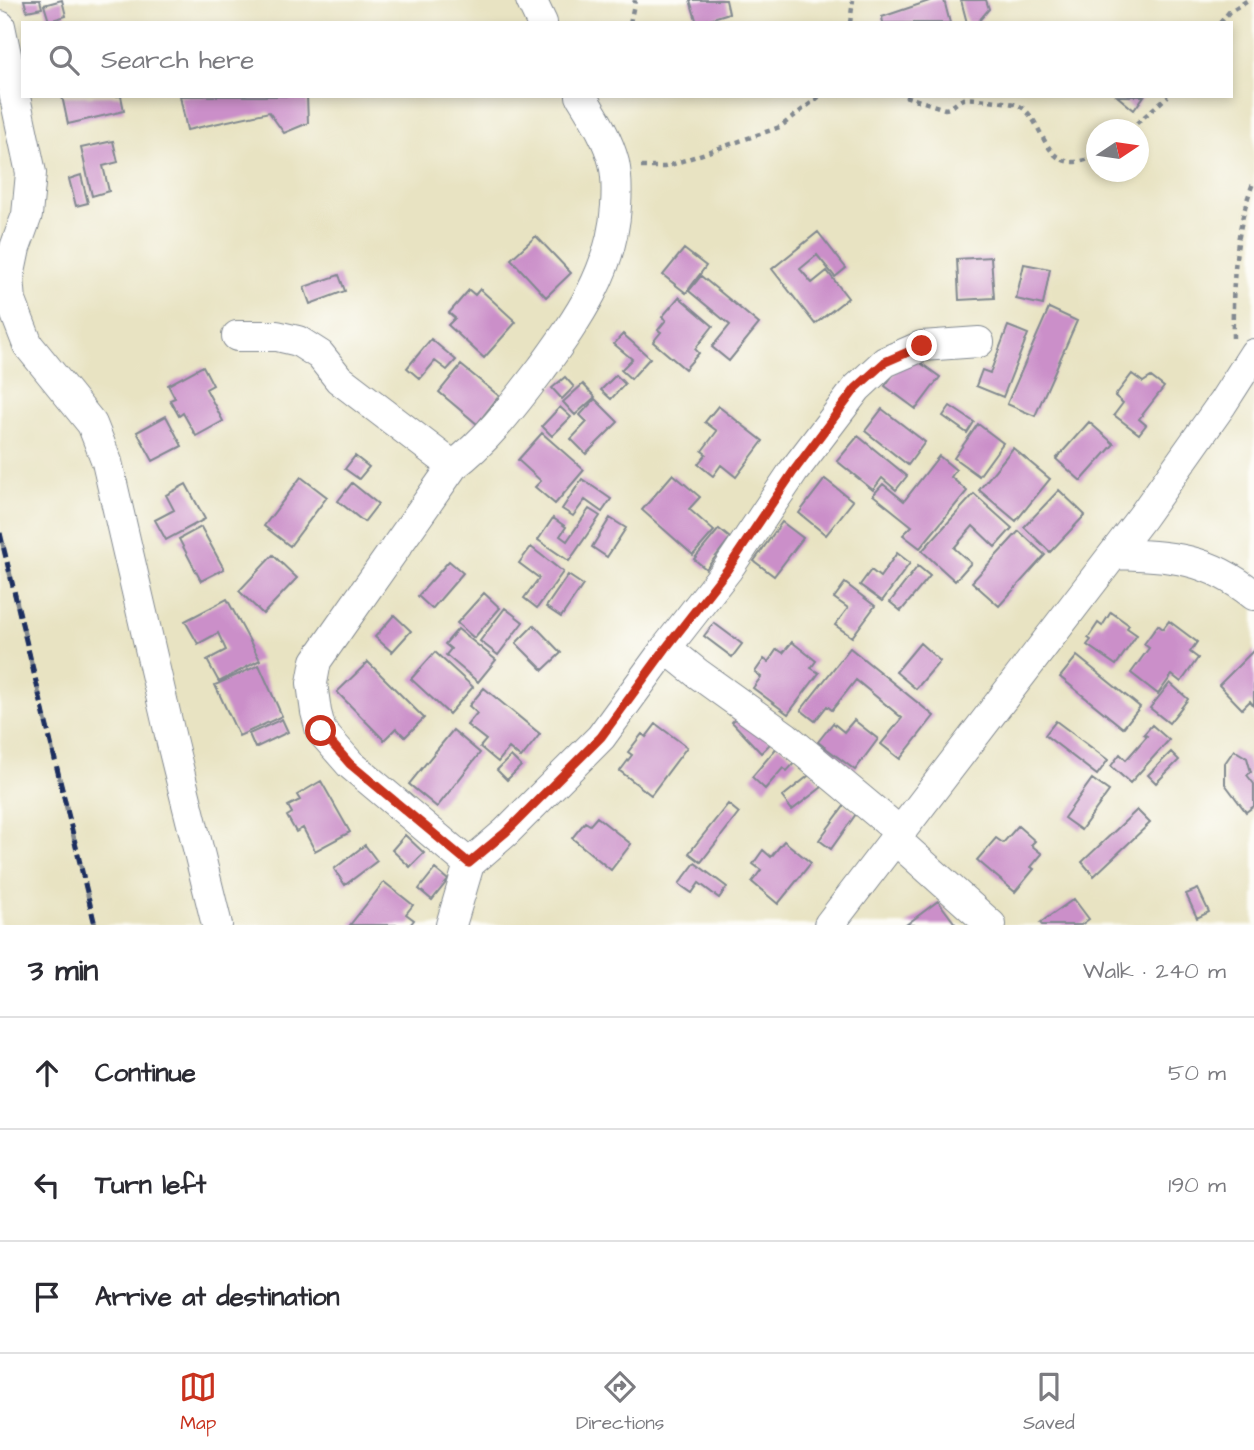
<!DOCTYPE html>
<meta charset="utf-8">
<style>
body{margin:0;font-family:"Architects Daughter",sans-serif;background:#f2f2f3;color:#2b2b33}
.compass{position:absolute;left:1086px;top:119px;width:63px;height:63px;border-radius:50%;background:#fff;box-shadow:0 4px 10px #0003;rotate:77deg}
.stop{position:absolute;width:21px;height:21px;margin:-16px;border:5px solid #c8321e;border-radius:50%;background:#fff}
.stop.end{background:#c8321e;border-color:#fff;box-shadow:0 2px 7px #0008}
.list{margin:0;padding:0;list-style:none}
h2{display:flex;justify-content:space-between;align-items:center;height:91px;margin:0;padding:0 28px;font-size:30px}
h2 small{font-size:23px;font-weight:400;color:#7c7c81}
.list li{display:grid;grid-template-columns:46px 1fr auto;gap:21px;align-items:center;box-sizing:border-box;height:112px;padding:0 28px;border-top:2px solid #e1e1e2}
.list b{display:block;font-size:26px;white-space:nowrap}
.list em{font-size:23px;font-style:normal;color:#7c7c81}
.icon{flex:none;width:38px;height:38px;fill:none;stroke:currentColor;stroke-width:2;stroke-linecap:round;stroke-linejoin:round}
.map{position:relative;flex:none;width:1254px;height:925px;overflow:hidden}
.search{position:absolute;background:#fff;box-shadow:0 4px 10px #0003;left:21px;right:21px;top:21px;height:77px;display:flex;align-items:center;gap:18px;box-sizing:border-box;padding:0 24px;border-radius:0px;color:#7c7c81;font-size:26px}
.sheet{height:427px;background:#fff}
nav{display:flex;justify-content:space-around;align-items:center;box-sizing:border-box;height:98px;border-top:2px solid #e1e1e2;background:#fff;font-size:19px;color:#7c7c81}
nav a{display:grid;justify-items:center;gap:4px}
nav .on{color:#c8321e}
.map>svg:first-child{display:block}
.building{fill:#cb8fc9}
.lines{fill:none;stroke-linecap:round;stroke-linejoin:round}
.minor-casing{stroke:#828990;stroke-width:32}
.path{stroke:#828990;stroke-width:4.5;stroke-dasharray:5 5;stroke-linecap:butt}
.minor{stroke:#fff;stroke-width:30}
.rail{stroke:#1b2f5e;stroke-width:5;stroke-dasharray:10 5;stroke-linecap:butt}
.route{stroke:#c8321e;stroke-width:9}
</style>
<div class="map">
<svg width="1254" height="925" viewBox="0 0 1254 925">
<rect width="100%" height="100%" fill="#fdfcf7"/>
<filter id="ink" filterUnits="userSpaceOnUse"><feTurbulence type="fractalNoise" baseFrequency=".0143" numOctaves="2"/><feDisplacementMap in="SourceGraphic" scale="14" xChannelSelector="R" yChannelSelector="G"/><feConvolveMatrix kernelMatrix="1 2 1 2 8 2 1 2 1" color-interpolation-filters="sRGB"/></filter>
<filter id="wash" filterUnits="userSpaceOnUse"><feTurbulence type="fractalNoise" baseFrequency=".00686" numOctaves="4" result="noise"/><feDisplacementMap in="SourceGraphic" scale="28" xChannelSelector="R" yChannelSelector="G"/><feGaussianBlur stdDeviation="1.57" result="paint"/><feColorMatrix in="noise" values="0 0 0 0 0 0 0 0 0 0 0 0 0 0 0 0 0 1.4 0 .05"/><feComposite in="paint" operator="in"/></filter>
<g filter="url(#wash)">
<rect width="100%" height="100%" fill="#e8e3c2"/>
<g id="blocks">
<path class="building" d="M24,0H40L42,8L27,11Z
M62,0L66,16L49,21L44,5Z
M690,0H726L729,13L697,23Z
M932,0H944L950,23H883L882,17Z
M961,0H986L989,9L978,22L967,23Z
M62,96H121L124,111L68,124Z
M180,96H307L308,123L284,133L269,112L187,130Z
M1117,96H1144L1134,110Z
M113,141L118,162L103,166L109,191L92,196L81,148Z
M81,175L88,203L76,206L69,179Z
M818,232L846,268L835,277L817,255L800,269L812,283L827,271L848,298L815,324L772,269Z
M536,236L571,273L546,297L511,259Z
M684,249L706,266L686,293L663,275Z
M991,257L994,298L959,300L957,259Z
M1024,264L1050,269L1043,305L1016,299Z
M339,275L345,291L310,304L304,287Z
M701,276L759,324L729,361L712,347L730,325L689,291Z
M480,289L516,322L484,358L448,325L455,318L449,313L469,290L475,295Z
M679,297L713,326L695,349L699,353L685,369L653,342L661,332L658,330L666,320L662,317Z
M1049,308L1077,321L1035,416L1007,404Z
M1008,326L1028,334L1003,397L976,386L982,370L990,373Z
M623,334L650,358L631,379L621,370L632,359L614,344Z
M431,339L456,360L447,370L435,361L420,379L407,368Z
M908,354L940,377L916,409L885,386Z
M461,365L499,396L477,424L439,392Z
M203,366L213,385L206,389L223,421L196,436L183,413L179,416L170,400L175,398L168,385Z
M1132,374L1143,382L1151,377L1164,387L1139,419L1146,425L1139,434L1114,415L1123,403L1115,396Z
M616,375L625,384L611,399L601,390Z
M565,377L574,387L562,399L552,388Z
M583,384L595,397L575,415L563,402Z
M595,399L618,422L586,454L571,439L587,422L580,415Z
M718,406L763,441L736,477L721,465L713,476L698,464L706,454L702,451L717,431L705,422Z
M950,406L974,422L967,433L943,416Z
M560,407L571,417L552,436L542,426Z
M882,409L925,442L908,465L865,431Z
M166,416L182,446L153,461L137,432Z
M1089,422L1114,444L1081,481L1056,459Z
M978,424L1003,443L979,476L954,458Z
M542,433L584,470L555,504L535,487L541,481L518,460Z
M858,436L907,476L896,490L882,478L873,490L837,461Z
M1013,448L1050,479L1016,521L979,490Z
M355,456L369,467L359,479L345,469Z
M939,456L956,470L951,477L967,491L920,548L903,535L912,526L873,495L883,484L904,501Z
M673,474L700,497L689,509L714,531L693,555L642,510Z
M301,477L327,497L290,546L264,526Z
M582,479L611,499L602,512L585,500L573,516L562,509Z
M825,479L853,501L826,535L799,513Z
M352,483L378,504L364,522L338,501Z
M186,484L205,519L166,540L155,520L174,510L166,495Z
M1059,490L1085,515L1050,552L1024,527Z
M974,494L1012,528L995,547L973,526L954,548L971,563L955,581L922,551Z
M589,509L600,516L569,561L538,540L553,518L566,527L560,536L567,541Z
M610,518L626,528L607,557L592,547Z
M782,522L803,538L774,576L754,561Z
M201,527L224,569L201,581L179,539Z
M719,529L730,538L706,569L694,559Z
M1019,531L1045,555L999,606L972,582Z
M531,547L563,572L537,608L524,598L539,578L519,563Z
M897,553L910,563L882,601L860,585L871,570L880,577Z
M273,555L297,578L263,614L239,591Z
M449,561L463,573L432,609L418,596Z
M918,566L930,576L901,611L890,602Z
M568,575L583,585L561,617L546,607Z
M845,583L875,606L852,637L835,625L848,608L834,598Z
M484,593L500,608L474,638L457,623Z
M227,599L260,660L219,682L207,660L226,650L218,633L198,644L185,621Z
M505,608L523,622L498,655L480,641Z
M1111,612L1129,625L1127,628L1137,635L1116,665L1087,645L1091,640L1088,638L1098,623L1102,626Z
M394,615L411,631L392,652L375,637Z
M1169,621L1197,642L1190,652L1198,658L1181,682L1172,675L1158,694L1131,673L1149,648L1144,644L1158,625L1163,629Z
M714,623L742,644L732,657L704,636Z
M534,625L561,653L543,670L516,643Z
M458,629L496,660L478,682L446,655L451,649L445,644Z
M792,642L816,661L811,668L819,673L788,714L753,688L761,677L755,672L764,659L768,662L777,649L783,653Z
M920,643L940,661L916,689L896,672Z
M850,648L934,716L900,759L881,744L902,718L856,680L832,710L827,706L815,721L801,710Z
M1254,650V706L1250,701L1242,709L1219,685Z
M435,652L473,687L449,714L411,679Z
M1077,656L1140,707L1123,728L1060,677Z
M368,662L424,718L405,737L396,728L384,740L337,692Z
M259,665L282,716L239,736L215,685Z
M1170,683L1188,699L1169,723L1150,708Z
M484,688L540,734L521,758L509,748L498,762L480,747L486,740L467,725L477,713L469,706Z
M741,713L771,743L761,753L732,722Z
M282,719L288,732L255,748L249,734Z
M854,720L878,739L855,770L818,742L833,723L844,732Z
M1056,721L1108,760L1097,775L1045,735Z
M656,724L687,747L651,795L620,771L632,755L628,752L642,734L646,737Z
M1152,725L1169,740L1130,783L1111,766L1120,754L1126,760L1147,736L1144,734Z
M453,730L480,753L437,807L409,784Z
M779,745L797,760L787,771L783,768L765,789L752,777Z
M1234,750L1247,758L1251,772L1247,775L1254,784V806L1246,812L1225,784V763Z
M1171,752L1179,760L1156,783L1148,775Z
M511,756L521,766L507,780L497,770Z
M812,773L822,787L792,810L782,797Z
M1092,779L1109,791L1081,830L1064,818Z
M321,781L350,832L315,851L303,828L296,832L287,816L292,813L288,806L300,800L297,795Z
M728,804L739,813L701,862L689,853Z
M845,805L856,814L831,849L819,840Z
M1137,810L1150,823L1094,876L1082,862Z
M597,817L631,844L611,870L572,838L585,822L590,825Z
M1018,826L1035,841L1031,845L1042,854L1031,867L1034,869L1015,892L977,860L996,838L1003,843Z
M405,835L424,853L410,867L392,850Z
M784,841L811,863L778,904L752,882L761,870L753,864L763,850L771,857Z
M365,845L377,861L345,885L334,869Z
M695,863L727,887L719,898L699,883L692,893L679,884Z
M435,869L448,880L432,900L419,889Z
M384,882L413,905L406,914L414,920L410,925H350Z
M1198,889L1209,912L1197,918L1186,894Z
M1074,899L1089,919L1081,925H1042L1040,923Z
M938,901L956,925H906Z"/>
</g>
</g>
<g filter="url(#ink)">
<use href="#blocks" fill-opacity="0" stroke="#828990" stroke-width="2"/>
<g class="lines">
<g class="minor-casing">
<path id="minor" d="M531,0L542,23
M0,26L31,173L27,215L15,248L9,277L11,301L28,345L92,424L107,462L172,743L217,925
M237,336H277L298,341L320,355L339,379L453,466
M1114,554C1171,556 1207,557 1254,595
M900,832L786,737L697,673L666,648L727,570L793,472L857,388L885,362L922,346L979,342
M895,839L991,925
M469,864L350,764L321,731L316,712L312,683L316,661L453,466C488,440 515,403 542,368C579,317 612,271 616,206C617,192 617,177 614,163C608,139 594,117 581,96
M451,925L469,864L506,832L601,737L666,648
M829,925L1142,517L1222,404L1254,354"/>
</g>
<path class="path" d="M630,23L635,0
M850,23L853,0
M1220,23L1229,12L1248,0
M905,96L945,109C953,108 956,102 963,99C969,97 1010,102 1017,105C1047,116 1040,182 1096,156
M1129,130L1168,96
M641,167H665L780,127L820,96
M1233,338C1232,289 1235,226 1254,181
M0,533L95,925"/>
<use href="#minor" class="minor"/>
<path class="rail" d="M0,533L95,925"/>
</g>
</g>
<g class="lines" filter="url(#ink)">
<path class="route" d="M321,731L350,764L469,863L506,832L601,737L666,648L727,570L793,472L856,388L885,362L922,346"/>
</g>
</svg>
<svg class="compass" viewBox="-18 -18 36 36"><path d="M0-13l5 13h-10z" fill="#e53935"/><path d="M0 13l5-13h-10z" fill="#7c7c81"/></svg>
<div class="stop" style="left:321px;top:731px"></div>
<div class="stop end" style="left:922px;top:346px"></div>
<div class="search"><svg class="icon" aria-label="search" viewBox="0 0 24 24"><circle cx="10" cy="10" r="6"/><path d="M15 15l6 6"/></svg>Search here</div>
</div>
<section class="sheet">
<h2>3 min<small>Walk · 240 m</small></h2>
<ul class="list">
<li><svg class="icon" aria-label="ahead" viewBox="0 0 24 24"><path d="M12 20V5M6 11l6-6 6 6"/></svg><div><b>Continue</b></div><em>50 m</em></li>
<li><svg class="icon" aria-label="left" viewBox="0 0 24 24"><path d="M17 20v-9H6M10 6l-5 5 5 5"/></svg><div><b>Turn left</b></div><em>190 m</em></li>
<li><svg class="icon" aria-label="arrive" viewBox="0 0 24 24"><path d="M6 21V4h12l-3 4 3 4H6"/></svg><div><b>Arrive at destination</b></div></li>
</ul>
</section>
<nav>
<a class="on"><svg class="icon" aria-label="map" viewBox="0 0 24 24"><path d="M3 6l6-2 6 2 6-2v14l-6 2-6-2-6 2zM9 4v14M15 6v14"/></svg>Map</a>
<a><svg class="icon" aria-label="directions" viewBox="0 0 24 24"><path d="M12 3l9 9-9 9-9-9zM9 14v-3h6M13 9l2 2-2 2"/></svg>Directions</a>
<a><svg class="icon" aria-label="saved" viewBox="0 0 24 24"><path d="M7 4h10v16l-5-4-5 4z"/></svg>Saved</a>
</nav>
